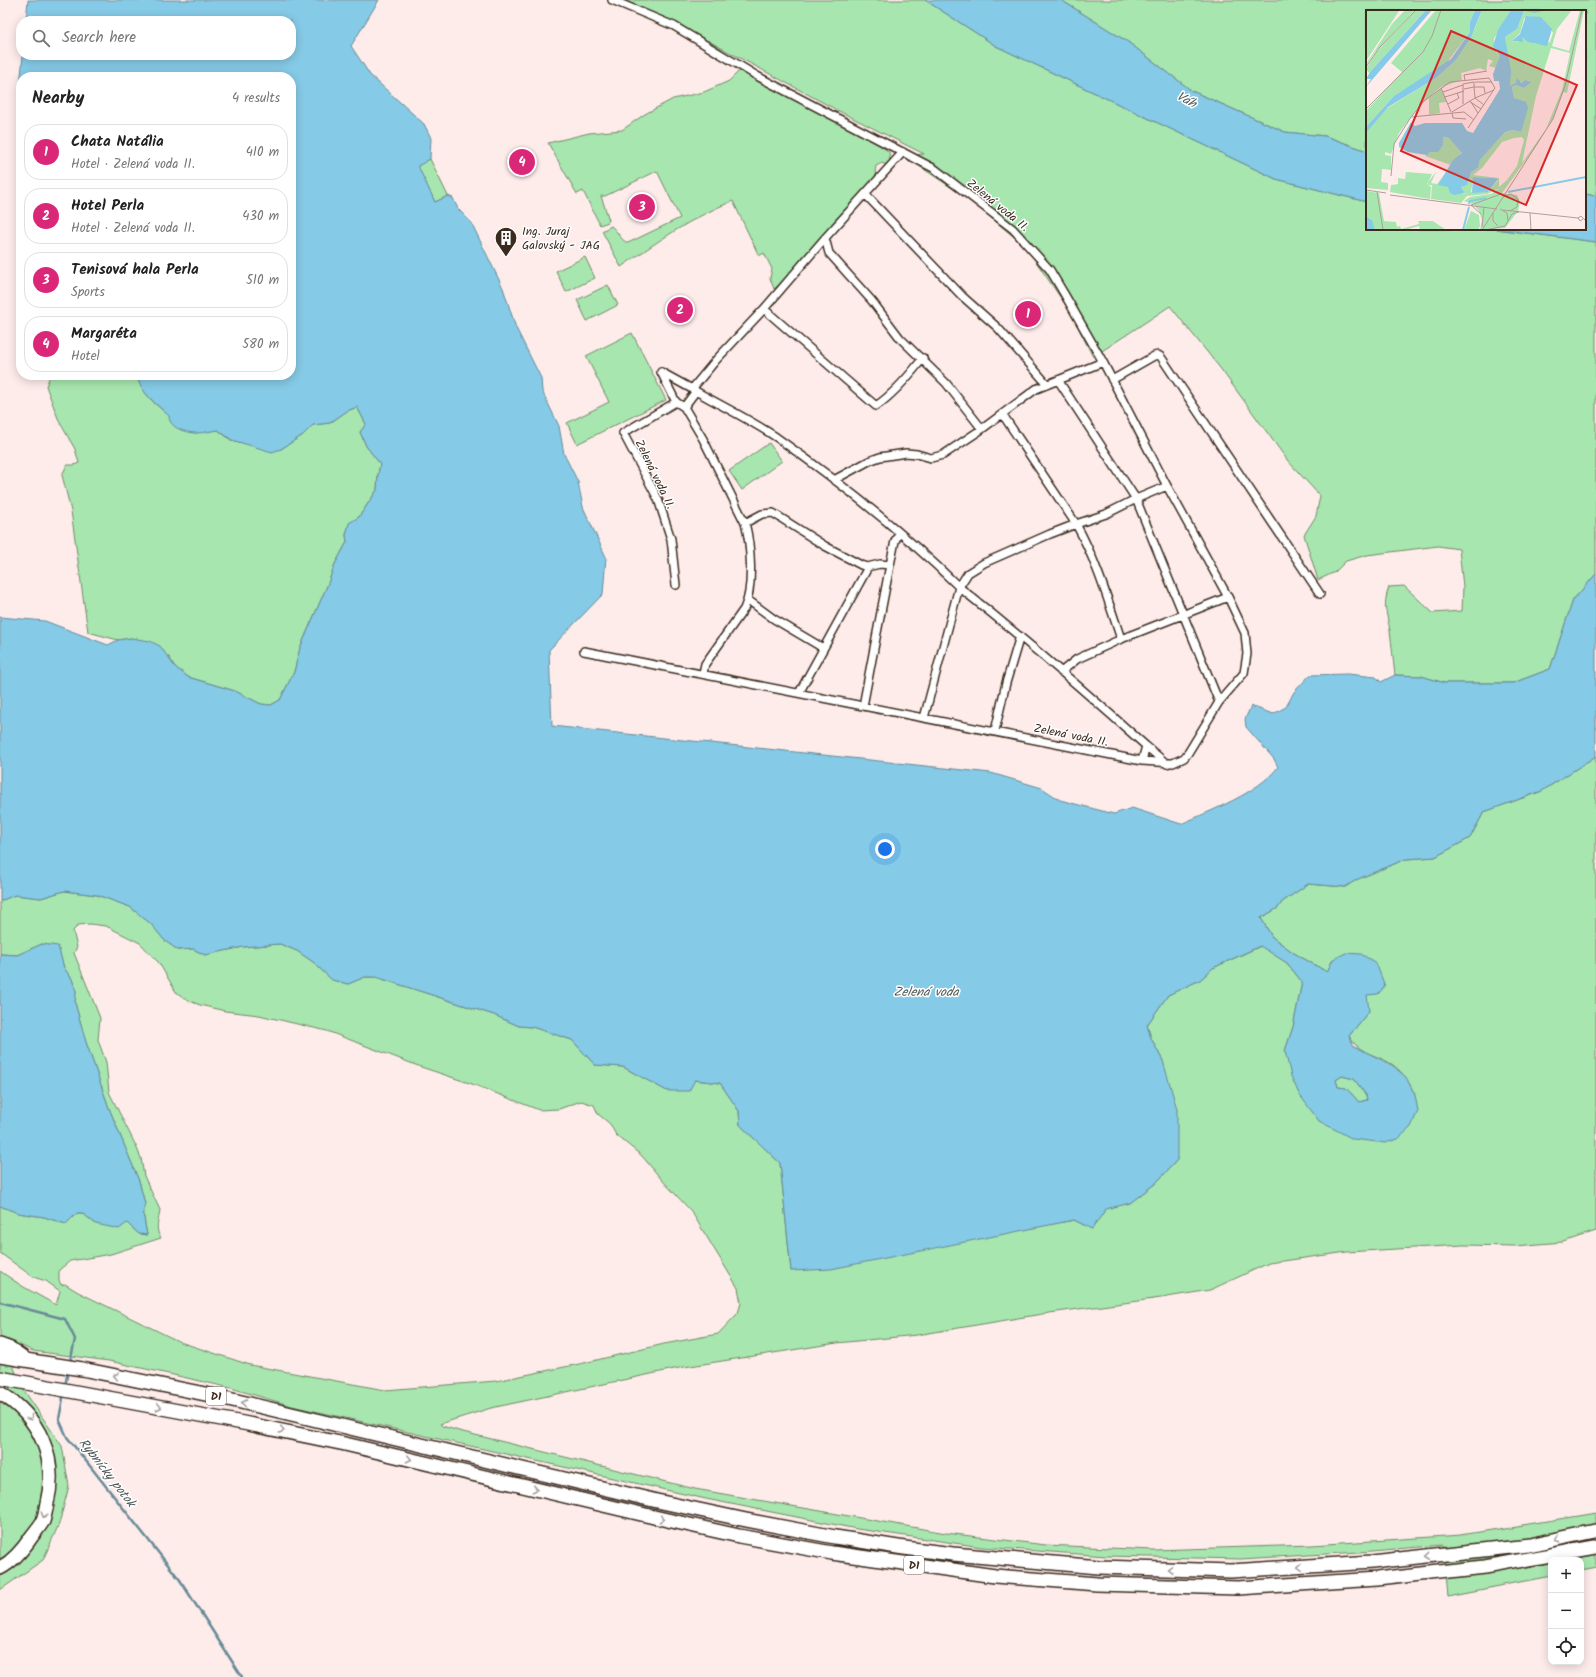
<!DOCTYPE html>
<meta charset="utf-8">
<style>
body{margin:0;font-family:Kalam,sans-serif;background:#f6f6f6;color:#222}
.controls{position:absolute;right:12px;bottom:12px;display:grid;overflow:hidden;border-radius:8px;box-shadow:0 2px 10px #0003}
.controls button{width:36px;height:36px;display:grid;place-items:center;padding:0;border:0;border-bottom:1px solid #e0e0e0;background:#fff;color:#222;font:20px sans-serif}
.you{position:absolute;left:885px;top:849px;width:14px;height:14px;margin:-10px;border:3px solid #fff;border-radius:50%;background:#1a73e8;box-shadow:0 0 0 6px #1a73e833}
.badge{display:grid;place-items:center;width:26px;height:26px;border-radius:50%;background:#db2777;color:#fff;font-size:13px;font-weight:700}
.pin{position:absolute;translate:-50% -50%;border:2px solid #fff;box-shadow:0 1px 4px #0006}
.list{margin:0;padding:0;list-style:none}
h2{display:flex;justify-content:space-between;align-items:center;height:52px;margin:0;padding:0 16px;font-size:17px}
h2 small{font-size:13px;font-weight:400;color:#767676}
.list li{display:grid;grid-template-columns:26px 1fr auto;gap:12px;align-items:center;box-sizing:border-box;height:56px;margin:0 8px 8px;padding:0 8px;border:1px solid #e0e0e0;border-radius:16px}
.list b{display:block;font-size:15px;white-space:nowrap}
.list p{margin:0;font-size:13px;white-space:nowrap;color:#767676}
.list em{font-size:13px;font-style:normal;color:#767676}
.icon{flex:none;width:22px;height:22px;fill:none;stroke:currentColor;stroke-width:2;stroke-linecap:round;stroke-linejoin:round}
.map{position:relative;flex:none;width:1596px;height:1677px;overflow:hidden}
.search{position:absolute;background:#fff;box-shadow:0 2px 10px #0003;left:16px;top:16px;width:280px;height:44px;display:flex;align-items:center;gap:10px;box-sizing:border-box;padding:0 14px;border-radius:16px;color:#767676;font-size:15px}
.panel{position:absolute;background:#fff;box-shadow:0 2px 10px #0003;left:16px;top:72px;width:280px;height:308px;border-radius:16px}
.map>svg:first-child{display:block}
.green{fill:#a7e6af;stroke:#718866;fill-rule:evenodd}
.water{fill:#85cae6;stroke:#678a96;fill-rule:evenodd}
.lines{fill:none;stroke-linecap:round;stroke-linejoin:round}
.stream{stroke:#678a96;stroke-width:2.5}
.minor-casing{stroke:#3b2a1e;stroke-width:10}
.motorway-casing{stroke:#3b2a1e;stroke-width:16}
.minor{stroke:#fff;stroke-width:7}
.motorway{stroke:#fff;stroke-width:13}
.oneway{stroke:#a79f9a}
.labels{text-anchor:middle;stroke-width:3;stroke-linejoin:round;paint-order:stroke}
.shield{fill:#fff;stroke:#766a62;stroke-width:1}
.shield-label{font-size:11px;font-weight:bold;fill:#3b2a1e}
.street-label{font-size:12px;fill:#3b2a1e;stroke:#fff}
.poi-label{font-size:12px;fill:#3b2a1e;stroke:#fff;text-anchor:start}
.water-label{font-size:13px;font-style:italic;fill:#515a5a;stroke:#fff}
.inset-river{fill:none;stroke:#85cae6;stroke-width:2}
.inset-road{fill:none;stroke:#b09e99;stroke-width:1}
.view{fill:#d62828;fill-opacity:0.15;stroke:#d62828;stroke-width:2}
.inset-edge{fill:none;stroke:#3b2a1e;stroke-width:2}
</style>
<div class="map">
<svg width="1596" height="1677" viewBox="0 0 1596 1677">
<rect width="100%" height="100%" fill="#feeceb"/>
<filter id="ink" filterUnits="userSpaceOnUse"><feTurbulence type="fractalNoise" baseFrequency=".025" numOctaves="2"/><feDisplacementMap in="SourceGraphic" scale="8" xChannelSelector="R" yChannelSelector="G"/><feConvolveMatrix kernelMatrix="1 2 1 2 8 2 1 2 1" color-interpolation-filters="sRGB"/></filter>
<g filter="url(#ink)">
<path class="green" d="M625,0H925L996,46L1276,179L1367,202V229H1495L1596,242V574L1573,600L1550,669L1513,683H1445L1421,676L1395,675C1393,660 1392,645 1390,631C1387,612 1382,607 1389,587L1404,586L1433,613L1462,611L1463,587L1459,549L1438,546L1367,555L1346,561L1335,572L1318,580L1304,535L1316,516L1320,496L1288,461L1220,368L1170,306L1093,357L1071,313L1026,247L970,200L904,156L924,154L837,110L699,36Z
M1061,0H1596V196L1585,194V11H1367V151L1325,136L1285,132L1192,91L1128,42Z
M741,69L873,140L889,152L890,161L886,165L882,163L876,166L875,172L878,175L835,220L814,248L786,279L774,289L770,278L772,269L764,253L759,256L733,201C692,217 657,242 621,267L602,231L611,226C618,231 620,240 628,243L680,218L657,171L605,196H601L609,220L608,222L600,225L583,191L577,194L548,143L589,133L622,130L645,114L673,99L704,92L729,81Z
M430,159L448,196L435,202L417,166Z
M585,257L595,278L566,292L556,271Z
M608,285L618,305L587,321L577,300Z
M632,333L666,400L577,444L567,423L609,402L586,356Z
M63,375H137C140,398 176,421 195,433L218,430L232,441L281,449L303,435L313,425L330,423L347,411L357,407L366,424L360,432L366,446L380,464L378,475L377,490L359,517L349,524L346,535L347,542L335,564L327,586L300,648L294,672L280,700L271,705L261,704L235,691L188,677L175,667L169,657L131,638L118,640L88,632L71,511L62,475L67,465H74L79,463L75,449L59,421L46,386L50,376Z
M769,443L782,461L742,490L729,471Z
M1596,756V1231L1563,1242L1515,1246L1463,1245L1347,1252L1269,1263L1210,1290L1161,1298L1042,1314L917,1335L837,1343L684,1367L491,1408L440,1424L442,1426L459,1431L695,1489L946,1533L1046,1545L1153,1550L1312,1545L1461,1535L1596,1513V1567L1581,1570V1560H1551V1576L1448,1596L1443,1545L1360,1552L1241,1559L1106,1556L982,1547L857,1529L706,1499L292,1406L231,1388L178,1376L109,1361L33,1351L9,1340L3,1342L23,1389L62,1446L69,1486L59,1524L43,1560L0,1590V1271L22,1286L56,1305L60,1291L46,1281L33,1277L0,1253V1206L18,1213L44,1217L66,1224L77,1213H82L96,1224L127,1223L139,1234L147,1235L143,1213L145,1204L139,1181L109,1108L86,1042L75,1003L76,991L72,979L64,968L58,947L42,944L17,955L0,954V901L15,895L41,898L64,891L97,895L130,907L151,924L165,941L178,950L193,949L205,955L243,947L280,944L297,951L313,962L332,980L348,984L365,977H376L494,1015L519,1026L532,1027L572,1040L595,1065L623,1067L667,1091L694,1080L720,1083L739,1111L740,1125L780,1163L791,1271L1074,1220L1092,1229L1106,1208L1130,1203L1156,1183L1177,1160L1163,1061L1151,1038L1147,1025L1168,995L1200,980L1213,968L1261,946L1287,963L1302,982L1293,1027L1285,1051L1319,1121L1415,1095C1409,1083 1404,1073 1393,1065C1377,1054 1360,1055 1349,1036L1369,1011L1333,959L1327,972L1294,953L1272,937L1261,918L1278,908L1282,902L1308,884L1345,887L1358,879L1406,859L1435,857L1470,838L1484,812L1542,791ZM90,924L106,926L140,943L159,963L176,992L187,1000L200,1005L225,1011L259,1015L327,1031L421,1067L472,1084L539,1110L559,1109L581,1101L594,1105L598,1114L610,1124L616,1135L642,1156L662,1180L691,1211L738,1288L741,1303L738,1313L718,1334L664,1344L584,1363L496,1381L385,1390L250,1365L180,1342L78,1292L65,1284L61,1285L59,1280V1270L70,1261L111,1254L161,1238C154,1229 159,1220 160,1210L144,1176L141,1158L136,1146L109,1092L106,1062L98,1040L100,1018L74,953L77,947L73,931L78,925Z
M1342,1076L1354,1079L1366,1095L1367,1100L1359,1102L1346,1088L1338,1087L1336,1080Z"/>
<path class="water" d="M28,0H379L351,46L370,75L424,124L431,138L430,159L418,166L435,202L448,196L453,198L458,209L471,222L503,288L516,328L541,378L542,391L559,426L564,454L578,482L583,507L606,557L603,594L549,650L552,726L991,773L1042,788L1060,800L1114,814L1132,808L1181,824C1212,810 1258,793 1278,767L1274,759L1246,727L1245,719L1251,706L1273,714L1286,707L1294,692L1310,675L1348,674L1376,677L1381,682L1395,675L1421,676L1445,683H1513L1550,669L1573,600L1596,574V756L1542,791L1484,812L1470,838L1435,857L1406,859L1358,879L1345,887L1308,884L1282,902L1278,908L1261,918L1272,937L1294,953L1327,972L1333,959L1346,953L1361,954L1376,963L1385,986L1378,994L1367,995L1369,1011L1349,1036L1354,1046L1392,1065L1406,1077L1415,1095L1418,1111L1411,1127L1398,1139L1385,1143L1353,1139L1319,1121L1299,1094L1291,1076L1285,1051L1293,1027L1302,982L1287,963L1260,946L1213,968L1200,980L1168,995L1147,1025L1151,1038L1163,1061L1177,1109V1160L1156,1183L1130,1203L1106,1209L1092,1229L1074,1220L831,1269L791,1271L780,1163L740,1125L739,1111L720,1083L695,1080L689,1091H667L623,1067L595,1065L572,1040L532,1027L519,1026L494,1015L376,977H365L348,984L332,980L313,962L297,951L280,944L243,947L205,955L193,949L178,950L165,941L151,924L130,907L97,895L64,891L41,898L15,895L0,901V617L45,621L108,645L118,640L131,638L150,641L160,646L175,667L188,677L235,691L261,704L271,705L280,700L294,672L300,648L327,586L335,564L347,542L346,535L349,523L359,517L377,490L378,475L380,464L366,446L360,432L366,424L357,407L347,411L330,423L313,425L303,435L281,449L272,452L232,440L218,430C211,431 203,433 196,433C186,433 169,428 169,416C157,404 140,393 137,375H291V77H21V102L20,86L23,55H291V21H26ZM1342,1076L1354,1079L1366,1095L1367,1100L1359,1102L1346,1088L1338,1087L1336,1080Z
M925,0H1061L1128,42L1192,91L1285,132L1325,136L1367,151V202L1276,179L996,46Z
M1585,194L1596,196V242L1495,229H1585Z
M42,944L58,946L64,968L72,979L76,991L75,1003L86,1042L109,1108L139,1181L145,1204L143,1213L147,1235L139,1234L127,1223L119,1229L96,1224L82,1213H77L66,1224L44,1217L18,1213L0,1206V954L17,955Z"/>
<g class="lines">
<path class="stream" d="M0,1302L65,1319L75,1339L70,1363
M65,1386L68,1371
M64,1393L59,1419L67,1437L180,1580L242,1677"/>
<g class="minor-casing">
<path id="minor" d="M866,195L962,296L998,328L1047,384
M825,238L829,253L872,301L900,338L946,383L982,429
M764,309L876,406C894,394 909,376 923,358
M661,372L692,389L716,360L764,309L825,238L903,152
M661,372L676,402L684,407L703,439L745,523C751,545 754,588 744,609L705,664L703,673
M1112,380L1154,356L1158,355L1161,357L1320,594
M692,389C720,405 749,419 776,437C840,482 903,532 959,587L924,718
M676,402L623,433L658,499L671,539L676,585
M684,407L696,391
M1003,415L1076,524L1106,514L1136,499L1058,380
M834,480L869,461L880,457L906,453L917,454L931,458L943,455L982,429L1036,389L1103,362
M1167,486L1136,499L1219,702
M745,523L762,514L773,513L825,546L861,565L867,567
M748,600L774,619L823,648
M1121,639L1228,597
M584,651L1142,761L1173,763L1184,758L1188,753L1219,702L1244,673L1247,654L1245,633L1228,597L1167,486L1103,362L1066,297L1050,270L1013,229L935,169L757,76L674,26L612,0
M1061,672L1077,659L1121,639C1108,600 1096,560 1076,524L1050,534L984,563L968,573L959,587C1023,638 1085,691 1146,746L1142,761
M799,693L866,571L867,567L880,564L890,565
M863,706L890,565L895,541L899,533
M995,731L1006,683L1020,636
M1146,746L1167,764"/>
</g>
<g class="motorway-casing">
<path id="motorway" d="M0,1345L11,1349L24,1358
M0,1356L82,1369L220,1397L657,1501L746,1520L835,1537L904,1548L953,1554L1099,1567L1231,1571L1372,1562L1529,1545L1596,1531
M0,1378L243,1423L345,1444L654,1517L739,1536L832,1553L995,1576L1097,1584L1238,1588L1377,1579L1484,1567L1596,1547
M0,1393C39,1416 58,1458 47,1503C46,1508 45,1515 43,1521C40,1526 36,1531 32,1536C24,1548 14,1561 0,1568"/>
</g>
<use href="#minor" class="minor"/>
<use href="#motorway" class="motorway"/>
</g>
<defs><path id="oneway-chevron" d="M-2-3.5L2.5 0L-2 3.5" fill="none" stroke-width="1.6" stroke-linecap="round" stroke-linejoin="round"/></defs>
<g class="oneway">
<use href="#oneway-chevron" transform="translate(116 1376) rotate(-169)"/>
<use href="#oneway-chevron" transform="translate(244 1403) rotate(-167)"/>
<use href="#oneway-chevron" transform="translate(159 1407) rotate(11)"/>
<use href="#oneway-chevron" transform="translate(30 1418) rotate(52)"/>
<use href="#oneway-chevron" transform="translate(282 1430) rotate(12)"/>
<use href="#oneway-chevron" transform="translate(409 1459) rotate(13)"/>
<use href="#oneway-chevron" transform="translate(535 1489) rotate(13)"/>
<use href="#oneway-chevron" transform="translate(44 1515) rotate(107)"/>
<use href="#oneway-chevron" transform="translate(662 1519) rotate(12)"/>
<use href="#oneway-chevron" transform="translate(1558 1539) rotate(167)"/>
<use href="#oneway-chevron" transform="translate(1429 1556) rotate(174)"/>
<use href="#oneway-chevron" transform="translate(1300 1567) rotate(177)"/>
<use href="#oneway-chevron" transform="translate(1170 1569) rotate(-179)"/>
</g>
</g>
<defs>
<g id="building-pin" transform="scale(1.15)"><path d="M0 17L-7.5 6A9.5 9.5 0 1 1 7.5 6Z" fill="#3b2a1e" stroke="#fff"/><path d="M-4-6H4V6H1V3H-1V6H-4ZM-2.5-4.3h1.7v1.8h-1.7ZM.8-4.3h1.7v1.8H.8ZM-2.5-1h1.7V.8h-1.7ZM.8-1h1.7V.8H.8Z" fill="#fff"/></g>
</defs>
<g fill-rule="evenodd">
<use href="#building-pin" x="506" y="238"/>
</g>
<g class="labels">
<g class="shield">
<rect x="206" y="1387" width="20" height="18" rx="3"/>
<rect x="904" y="1556" width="20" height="18" rx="3"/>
</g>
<g class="shield-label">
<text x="216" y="1400">D1</text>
<text x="914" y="1569">D1</text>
</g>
<g class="street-label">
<text transform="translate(998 205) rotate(39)" y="4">Zelená voda II.</text>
<text transform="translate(655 474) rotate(64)" y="4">Zelená voda II.</text>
<text transform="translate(1071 735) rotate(11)" y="4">Zelená voda II.</text>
</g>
<g class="poi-label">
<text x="522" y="235">Ing. Juraj<tspan x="522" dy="14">Galovský - JAG</tspan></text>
</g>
<g class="water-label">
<text transform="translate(1187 99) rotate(30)" y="5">Váh</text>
<text x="926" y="996">Zelená voda</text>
<text transform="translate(108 1472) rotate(52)" y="5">Rybnícky potok</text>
</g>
</g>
<g transform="translate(1366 10)">
<rect width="220" height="220" fill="#feeceb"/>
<path d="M0,0L33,1L0,51ZM39,0H49L9,42L0,56V54L26,14ZM50,0H60L3,63L0,59L10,42ZM70,0H109L104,12V22L79,55L28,86L0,117V101L36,62L25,53ZM116,0H145L128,29L130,42L134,46L130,58L123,56L127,51L122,49L120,61L114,58L95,63L96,70L75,77L55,94L33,123L25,144L19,142V145L25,146V160L16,159L15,172L22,173V180L0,178V123L18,100L70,68L89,51L109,18ZM181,0H206L191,19L186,36L203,41L214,0H218L201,83L197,82L187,108L170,136L136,183L151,185L154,192L152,201L139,218L114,220L116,210L113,201L107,194L98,191L104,187L125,184L134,178L121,184L101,186L95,193L65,189L66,175H62V172L70,162L65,173L71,174L81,161L75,171L78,175L98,184L99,183L95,177L100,175L105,162L112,158L114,150L139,122L147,120L155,122L161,95L148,88L146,77L150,75L158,78L163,70L144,76L139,27L151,19L158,1ZM162,6L177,9L187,23L184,32L170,34L156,27L153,32L146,31L154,23L158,9ZM185,38L204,43L196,80L180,119L156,153L170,86ZM148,128L156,127L158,130L151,156L141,170L133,177V168L107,165L116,158L136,132ZM110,167L128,168L132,170L122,182H105L107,170ZM75,79L81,92L73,93L74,103L63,105V88ZM77,127L83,128L96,142L85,155L59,146L64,142H71ZM40,162L66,164L61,174L65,177L64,189L24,182L25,175L32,174V168L39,169ZM0,181L13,183L18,211L30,212L31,217L34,216L35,219L53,214L52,211H67L80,220H54L53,216L39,220H9L5,209L0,206ZM105,201L113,205L114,216L112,220H98Z" fill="#a7e6af" fill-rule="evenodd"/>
<path d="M60,0H66L0,77L5,69H0L4,62ZM109,0H116L105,27L89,51L70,68L22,97L0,123V117L28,86L85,49L104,22V12ZM145,0H181L169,3L158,1L151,19L139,27L145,61L144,76L150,73L151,68L155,73L160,70L165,72L158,78L150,75L146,77L148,88L160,92L162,98L156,119L155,122L147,120L139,122L114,150L112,158L105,162L101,175L95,177L99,183L88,185L84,183L82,177L72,175L87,150L96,143L83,128L77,127V135L72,142H64L61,145L42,142L33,137V133L45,112L49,116L59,113H96L101,121L107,123L134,79L133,71H128L127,64L134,46L127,36L132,20ZM160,6L175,7L186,19L181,36L162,32L156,27L157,32L146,31L154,24ZM107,167L128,168L132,169L122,182L106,183ZM0,206L6,210L9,220L0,219Z" fill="#85cae6"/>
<path class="inset-river" d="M142,182L220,167M103,194L104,191L120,188M97,220L103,197"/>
<path class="inset-road" d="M0,57L13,38L50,0M99,70L98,65L121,61M109,72H126M97,74L108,72V77L98,79M97,74V94M75,78L85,102M77,82L97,75M119,83L118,77H108L109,88L128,80M79,87L98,81M103,91L115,99M105,92L112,103M82,94L93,88L91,83M0,99L57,42L66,26L75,0M86,102L109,88L118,95M86,103L87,108L100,109M46,106L58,91L84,72L123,68L129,78L102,118M25,166L28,134L45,107L98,102L108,110M0,180L20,183M11,182L17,220M24,185L131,199M137,187L145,184L152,189L151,197L144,201M105,195L135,184M105,195L115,204M134,199L141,203L142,211M137,200L212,208M127,203V211L132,216M164,203L165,220M217,209L214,211L212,208L215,206L220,211M116,217L118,197M116,220L187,109L199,76L216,0M119,220L139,216L146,204L153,202"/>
<path class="view" d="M85,21L211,75L160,195L35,141Z"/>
<rect width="220" height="220" class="inset-edge"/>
</g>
</svg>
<div class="controls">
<button>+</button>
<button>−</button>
<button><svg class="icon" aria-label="locate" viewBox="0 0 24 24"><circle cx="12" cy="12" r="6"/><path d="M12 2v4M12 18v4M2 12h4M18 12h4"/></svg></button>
</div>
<div class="you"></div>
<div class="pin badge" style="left:1028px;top:314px">1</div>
<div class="pin badge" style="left:680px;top:310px">2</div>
<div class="pin badge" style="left:642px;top:207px">3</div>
<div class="pin badge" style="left:522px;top:162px">4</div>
<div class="search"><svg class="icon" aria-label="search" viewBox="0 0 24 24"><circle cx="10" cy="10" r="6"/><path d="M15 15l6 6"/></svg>Search here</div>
<section class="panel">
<h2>Nearby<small>4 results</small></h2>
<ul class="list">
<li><span class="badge">1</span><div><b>Chata Natália</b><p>Hotel · Zelená voda II.</p></div><em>410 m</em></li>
<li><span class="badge">2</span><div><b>Hotel Perla</b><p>Hotel · Zelená voda II.</p></div><em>430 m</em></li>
<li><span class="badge">3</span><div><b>Tenisová hala Perla</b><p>Sports</p></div><em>510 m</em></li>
<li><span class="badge">4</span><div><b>Margaréta</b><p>Hotel</p></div><em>580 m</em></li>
</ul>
</section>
</div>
